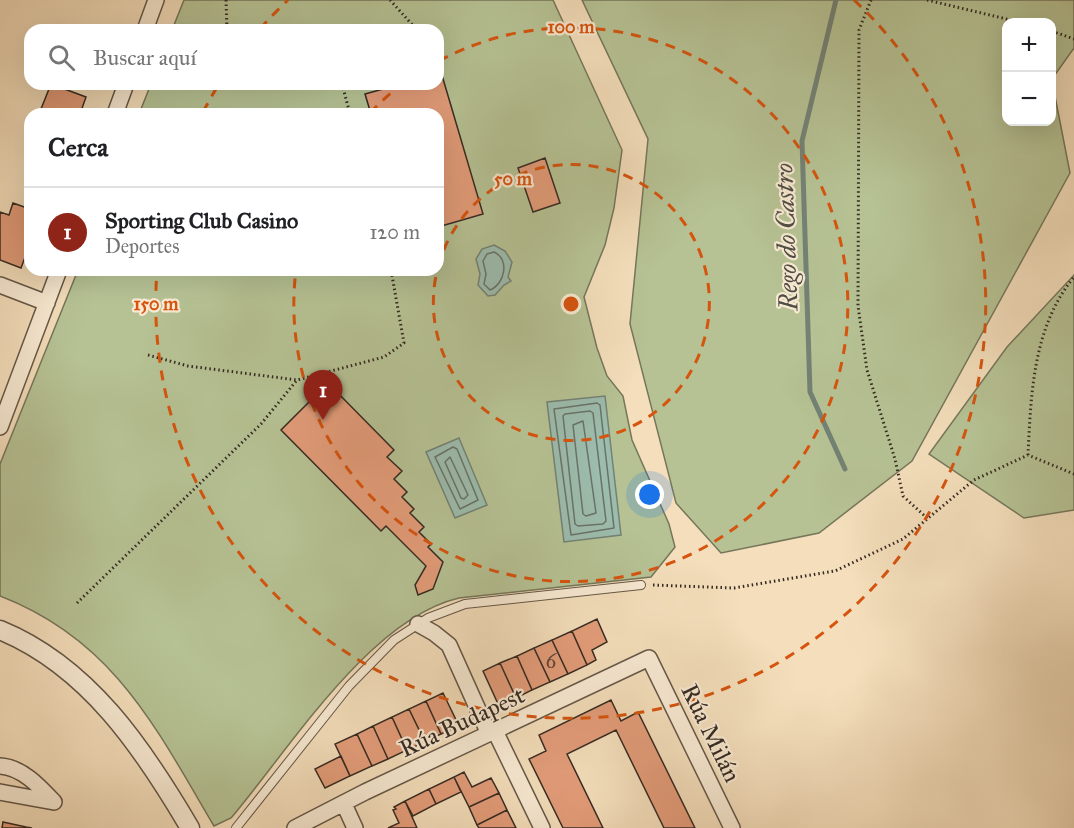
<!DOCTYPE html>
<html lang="es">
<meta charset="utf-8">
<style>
body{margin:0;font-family:"IM FELL Great Primer",serif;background:#f2f2f2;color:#202124}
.controls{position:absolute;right:18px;top:18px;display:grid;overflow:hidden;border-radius:12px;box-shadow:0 6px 24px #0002}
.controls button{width:54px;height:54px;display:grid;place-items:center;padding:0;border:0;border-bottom:2px solid #e0e0e0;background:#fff;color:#202124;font:30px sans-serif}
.you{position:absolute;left:650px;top:495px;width:21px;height:21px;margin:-15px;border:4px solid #fff;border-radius:50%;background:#1a73e8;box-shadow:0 0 0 9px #1a73e833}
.badge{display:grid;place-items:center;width:39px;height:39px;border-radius:50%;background:#8f2418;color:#fff;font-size:20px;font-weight:700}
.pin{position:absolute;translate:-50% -50px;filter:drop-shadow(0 2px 3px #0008)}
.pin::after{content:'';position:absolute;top:32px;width:21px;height:18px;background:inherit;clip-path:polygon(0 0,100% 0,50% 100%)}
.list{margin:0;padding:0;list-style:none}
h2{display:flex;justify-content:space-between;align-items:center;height:78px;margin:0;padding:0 24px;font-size:26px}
h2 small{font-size:20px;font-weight:400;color:#757577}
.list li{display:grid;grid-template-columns:39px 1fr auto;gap:18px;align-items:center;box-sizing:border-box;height:90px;padding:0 24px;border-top:2px solid #e0e0e0}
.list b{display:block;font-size:22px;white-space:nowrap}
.list p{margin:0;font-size:20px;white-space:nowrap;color:#757577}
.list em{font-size:20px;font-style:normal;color:#757577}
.icon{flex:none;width:33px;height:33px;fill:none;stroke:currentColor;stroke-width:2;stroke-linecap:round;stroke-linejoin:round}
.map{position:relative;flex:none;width:1074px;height:828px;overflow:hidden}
.search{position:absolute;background:#fff;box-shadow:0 6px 24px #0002;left:24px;top:24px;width:420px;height:66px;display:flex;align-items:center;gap:15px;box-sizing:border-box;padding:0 21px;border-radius:18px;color:#757577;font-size:22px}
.panel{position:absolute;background:#fff;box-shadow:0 6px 24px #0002;left:24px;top:108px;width:420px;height:168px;border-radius:18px}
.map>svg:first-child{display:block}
.green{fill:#b6c294;stroke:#76765b;stroke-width:1.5}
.water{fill:#9cbcad;stroke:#738275;stroke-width:1.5}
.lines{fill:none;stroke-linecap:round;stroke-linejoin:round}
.shore{stroke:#687368;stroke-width:1.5}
.stream{stroke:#738275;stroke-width:5}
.building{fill:#e39c79;stroke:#352a22;stroke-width:1.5}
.service-casing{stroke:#655748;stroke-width:10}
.minor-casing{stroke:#655748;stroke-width:18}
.tertiary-casing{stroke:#655748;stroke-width:21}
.path{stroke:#352a22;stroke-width:3;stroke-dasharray:1.5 3;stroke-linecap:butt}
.service{stroke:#f8ead3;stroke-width:8}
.minor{stroke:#f8ead3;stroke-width:15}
.tertiary{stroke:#f8ead3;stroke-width:18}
.ring{fill:none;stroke:#d6540e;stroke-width:3;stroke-dasharray:10 8}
.labels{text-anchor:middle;stroke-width:4.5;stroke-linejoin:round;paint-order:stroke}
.number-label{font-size:21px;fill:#604638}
.street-label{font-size:24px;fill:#352a22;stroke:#f8ead3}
.water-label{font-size:26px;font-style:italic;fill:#4f4e45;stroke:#f8ead3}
.centre{fill:#d6540e;stroke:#f8ead3;stroke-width:3}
.ring-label{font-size:18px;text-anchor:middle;font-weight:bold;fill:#d6540e;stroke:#f8ead3;stroke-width:4.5;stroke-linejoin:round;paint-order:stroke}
</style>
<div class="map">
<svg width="1074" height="828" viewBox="0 0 1074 828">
<rect width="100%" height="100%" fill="#f4debb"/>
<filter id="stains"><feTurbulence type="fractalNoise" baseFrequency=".00333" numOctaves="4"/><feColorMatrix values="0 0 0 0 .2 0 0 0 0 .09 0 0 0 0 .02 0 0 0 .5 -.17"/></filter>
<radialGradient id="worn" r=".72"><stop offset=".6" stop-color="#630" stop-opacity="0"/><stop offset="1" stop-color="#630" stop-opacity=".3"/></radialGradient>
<path class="green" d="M184,0H553L622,150L614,208L605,245L584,297L597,348L607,376L623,396L632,440L669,524L675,547L651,577L459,598C369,619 289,750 231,818L214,826C156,728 114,640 0,596V464L78,270H438V114H139L151,84H438V30H172Z
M582,0H1074V48L1052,79V22H1006V122H1052V81L1070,173L912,461L819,533L721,553L676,503L630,324L648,139Z
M1074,275V510L1024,518L929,454L1007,347Z"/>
<path class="water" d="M494,245L505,251L512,262L508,277L511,281L504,285L495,295L488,296L478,285L480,274L476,259L482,249Z
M605,396L621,535L564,542L547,402Z
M459,438L487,505L455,518L426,452Z"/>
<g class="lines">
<path class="shore" d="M494,252C510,259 505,284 490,290L484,284L486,274L483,261L487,254Z
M597,403L600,405L614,528L571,535L554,409Z
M590,411L593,413L606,521L603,524L578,526L575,524L563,416L565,414Z
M583,421L596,513L586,516L583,514L573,425Z
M453,447L457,449L478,500L460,509L435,457Z
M450,457L468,495L464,499L461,498L445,462Z"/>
<path class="stream" d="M836,0L802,141L810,392L845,469"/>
</g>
<path class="building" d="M441,72L483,214L438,227V114H371L365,94L401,84H438V73Z
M51,84L86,97L80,114H39Z
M545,158L560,203L533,212L518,168Z
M13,203L30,209L27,231L30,232V244L21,268L0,260V212L9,215Z
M328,383L394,450L387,457L402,471L394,479L407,492L402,497L414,509L410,513L424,527L419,532L431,544L428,547L443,562L433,589L418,595L415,585L426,566L386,526L381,531L281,430Z
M597,619L607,642L592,650L596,660L587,665L572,631Z
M572,631L587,665L568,674L552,640Z
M552,640L568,674L550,682L534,648Z
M534,648L550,682L532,690L517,656Z
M517,656L532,690L516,698L500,663Z
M500,663L516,698L499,706L483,671Z
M443,693L459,726L441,734L426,701Z
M611,700L621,721L638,712L695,828H664L616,730L567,754L603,828H563L529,759L546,751L539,735Z
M426,701L441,734L425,742L409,709Z
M409,709L425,742L407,750L392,717Z
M392,717L407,750L388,759L373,726Z
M373,726L388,759L372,766L357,734Z
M357,734L372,766L350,776L335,744Z
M341,756L350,776L325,788L315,769Z
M464,772L472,787L491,778L499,793L469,807L454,777Z
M454,777L461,792L436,804L429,789Z
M429,789L436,804L413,816L405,801Z
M499,793L507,810L477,825L469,807Z
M405,801L417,828H388L399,823L393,810L396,809L394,807Z
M507,810L516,828H479L477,825Z
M3,822L26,827L32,828H2Z"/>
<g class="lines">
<g class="service-casing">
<path id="service" d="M236,828L349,686L394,640L428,618L465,604L641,585"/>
</g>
<g class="minor-casing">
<path id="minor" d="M145,30L156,0
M115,114L126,84
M0,285L47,303
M0,427L59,270
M418,624L434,633L449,645L489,734
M495,731L542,828
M0,766C22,767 40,787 54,802L0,792
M344,804L355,828
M295,828L365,792L649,658L732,828"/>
</g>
<g class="tertiary-casing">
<path id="tertiary" d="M0,630C88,666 143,748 190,828"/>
</g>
<path class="path" d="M226,0L227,30
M390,0L417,30
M871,0L859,30L858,306L867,370L895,459L903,496L928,519
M927,0L1019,22
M235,30L248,27L266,30
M1052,31L1074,39
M342,84L350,114
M148,355L188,366L297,380L384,357L404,343L391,270
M1028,455C1031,393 1033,327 1074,277
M653,585L734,588L835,571L903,539L974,480L1028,455L1074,474
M77,603L261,424L297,380"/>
<use href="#service" class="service"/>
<use href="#minor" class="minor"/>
<use href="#tertiary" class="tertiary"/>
</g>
<g class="ring">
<path d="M438 267A138 138 0 1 1 437 271"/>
<path d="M370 113A277 277 0 0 1 402 84M439 61A277 277 0 1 1 296 270"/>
<path d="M203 112A415 415 0 0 1 219 84M260 29A415 415 0 0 1 288 0M854 0A415 415 0 1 1 157 271"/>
</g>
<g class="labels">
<g class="number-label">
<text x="551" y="668">6</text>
</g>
<g class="street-label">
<text transform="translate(462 722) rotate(-25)" y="8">Rúa Budapest</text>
<text transform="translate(711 733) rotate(64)" y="8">Rúa Milán</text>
</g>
<g class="water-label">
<text transform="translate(786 237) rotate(-92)" y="9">Rego do Castro</text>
</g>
</g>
<circle cx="571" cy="304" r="9" class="centre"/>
<g class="ring-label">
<text x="571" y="33">100 m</text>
<text x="513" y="185">50 m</text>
<text x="156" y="310">150 m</text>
</g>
<rect width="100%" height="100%" filter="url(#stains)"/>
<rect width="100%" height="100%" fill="url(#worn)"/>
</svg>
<div class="controls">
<button>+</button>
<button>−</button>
</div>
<div class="you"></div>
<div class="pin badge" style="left:323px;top:420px">1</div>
<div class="search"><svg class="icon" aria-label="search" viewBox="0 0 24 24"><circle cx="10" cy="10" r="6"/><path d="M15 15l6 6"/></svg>Buscar aquí</div>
<section class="panel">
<h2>Cerca<small></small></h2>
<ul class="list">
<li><span class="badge">1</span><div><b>Sporting Club Casino</b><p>Deportes</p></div><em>120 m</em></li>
</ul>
</section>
</div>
